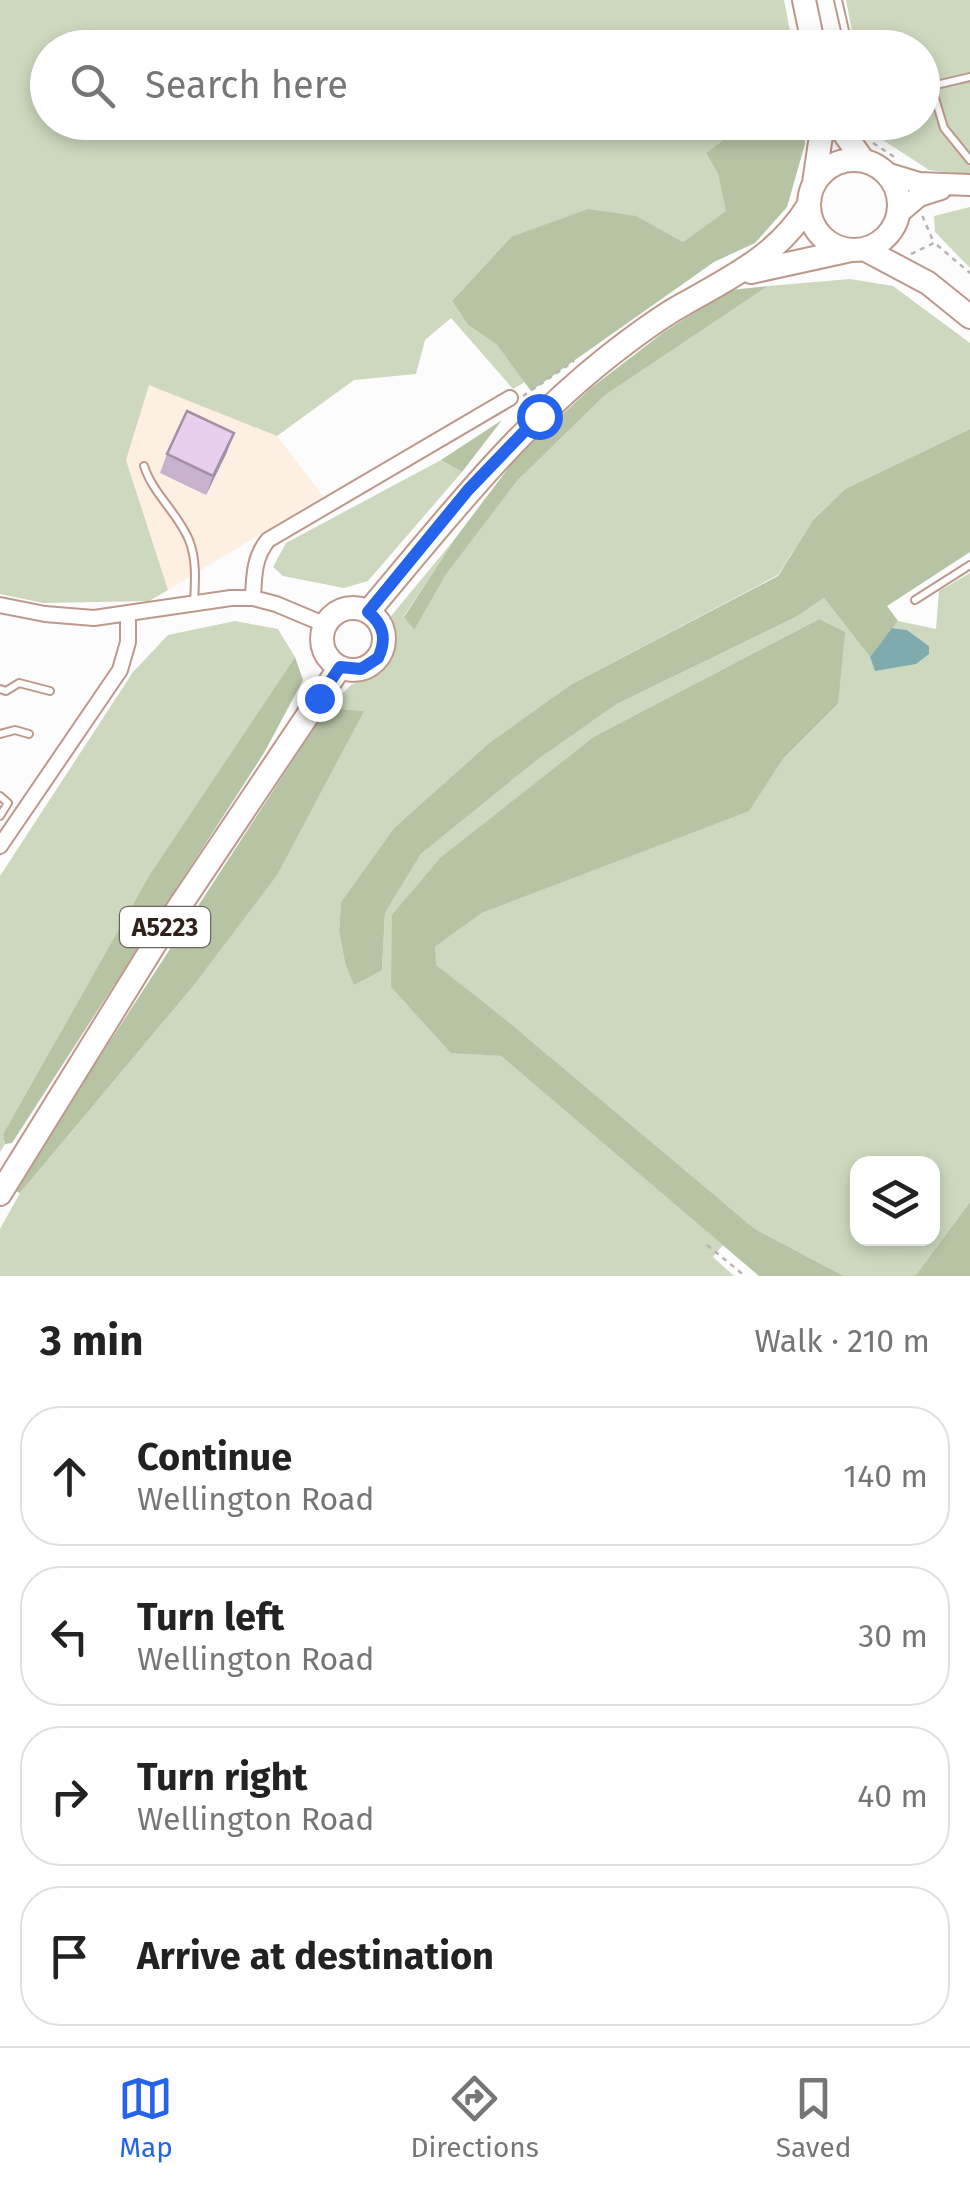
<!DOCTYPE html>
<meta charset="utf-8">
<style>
body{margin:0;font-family:"Fira Sans",sans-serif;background:#f6f6f6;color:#222}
.controls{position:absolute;right:30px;bottom:30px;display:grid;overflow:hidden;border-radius:20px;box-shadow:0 5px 15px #0003}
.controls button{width:90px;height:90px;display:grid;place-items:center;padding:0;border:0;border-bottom:2px solid #e0e0e0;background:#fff;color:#222;font:50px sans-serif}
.stop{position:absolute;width:30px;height:30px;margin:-22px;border:8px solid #2563eb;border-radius:50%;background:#fff}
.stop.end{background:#2563eb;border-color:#fff;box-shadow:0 2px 10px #0008}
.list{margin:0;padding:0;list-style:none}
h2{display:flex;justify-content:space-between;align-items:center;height:130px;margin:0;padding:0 40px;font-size:42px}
h2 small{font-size:32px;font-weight:400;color:#767676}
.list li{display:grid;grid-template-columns:65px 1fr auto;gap:30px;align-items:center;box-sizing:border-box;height:140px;margin:0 20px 20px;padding:0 20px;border:2px solid #e0e0e0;border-radius:40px}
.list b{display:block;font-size:38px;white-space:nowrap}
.list p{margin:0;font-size:32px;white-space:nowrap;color:#767676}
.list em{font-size:32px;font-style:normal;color:#767676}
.icon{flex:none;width:55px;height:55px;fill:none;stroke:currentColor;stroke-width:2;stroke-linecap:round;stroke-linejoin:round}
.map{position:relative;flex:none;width:970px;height:1276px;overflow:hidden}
.search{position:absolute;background:#fff;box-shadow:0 5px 15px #0003;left:30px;right:30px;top:30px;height:110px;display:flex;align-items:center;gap:25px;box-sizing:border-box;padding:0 35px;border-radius:55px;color:#767676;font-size:38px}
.sheet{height:770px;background:#fff}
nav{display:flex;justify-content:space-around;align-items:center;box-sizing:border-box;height:140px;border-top:2px solid #e0e0e0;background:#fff;font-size:28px;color:#767676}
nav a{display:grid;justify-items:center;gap:5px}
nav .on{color:#2563eb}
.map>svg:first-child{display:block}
.industrial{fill:#fdefe1}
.green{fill:#cdd8be;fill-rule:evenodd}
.forest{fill:#b7c4a4}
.water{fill:#7faaae}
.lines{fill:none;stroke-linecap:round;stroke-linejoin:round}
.lane-casing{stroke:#be988a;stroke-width:10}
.street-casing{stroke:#be988a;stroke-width:18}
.secondary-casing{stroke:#be988a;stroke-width:24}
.primary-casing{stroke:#be988a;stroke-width:26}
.path{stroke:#bab5b3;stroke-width:2.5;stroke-dasharray:5 5;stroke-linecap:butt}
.lane{stroke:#fff;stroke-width:6}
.street{stroke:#fff;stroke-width:14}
.secondary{stroke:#fff;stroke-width:20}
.primary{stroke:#fff;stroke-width:22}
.wall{fill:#c8b2cd}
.shaded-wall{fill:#a391a7}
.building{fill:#e9cfee;stroke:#a391a7;stroke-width:2.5}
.route{stroke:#2563eb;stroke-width:12}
.labels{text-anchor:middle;stroke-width:8;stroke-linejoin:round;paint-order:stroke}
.shield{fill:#fff;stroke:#6e645f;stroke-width:2.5}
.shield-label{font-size:25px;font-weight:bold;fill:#30211b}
</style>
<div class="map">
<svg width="970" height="1276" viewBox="0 0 970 1276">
<rect width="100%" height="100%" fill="#fcfcfc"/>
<path class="industrial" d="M149,384L277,436L323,496L168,590L126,460Z"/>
<path class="green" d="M0,0H784L793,47L48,48V122L745,123L706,153L718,174L727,211L683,242L636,217L511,237L452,301L468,325L497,345L525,382L513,389L451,318L425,340L416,374L354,380L277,436L149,385L126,460L168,590L149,601L43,603L0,594Z
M846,0H970V175L929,170L869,131L868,123L922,122V48L855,47Z
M970,207V268L935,232L934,216Z
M850,279L893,286L970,343V429L845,489L813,520L778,575L570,685L489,743L394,828L341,902L339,931L345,963L382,970L385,913L421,854L537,760L617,704L796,617L824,598L870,657L875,670L929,646L907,630L892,628L898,621L936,629L939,591L970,573V1202L915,1276H844L755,1229L499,1014L435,965V947L482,913L749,810L783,759L838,704L819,619L595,736L391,987L451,1052L501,1056L723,1245L713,1257L734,1276H0V1229L20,1193L190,990L363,711L327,708L351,685L376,675L392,657L391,616L454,540L404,616L413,629L445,574L517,481L604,396L768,286ZM858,1164H932V1238H858Z
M441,460L462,472L368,581L344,588L283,576L273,567L286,543Z
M235,621L278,629L295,657L150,874L3,1134L5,1144L0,1152V876L133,672L168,635Z"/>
<path class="forest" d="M745,123H803L805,144L787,207L755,243L714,262L531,391L497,345L468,325L452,301L511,237L588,209L636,216L683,242L726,211L718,174L706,153Z
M768,286L604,396L517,481L446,574L414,630L404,617L454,540L518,455L591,388L664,332L730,290Z
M502,420L462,472L441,460Z
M970,429V552L887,606L898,621L870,657L824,598L796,617L617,704L537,760L421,854L385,913L382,970L354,985L345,963L339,931L341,902L394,828L489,743L570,685L778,576L813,520L845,489Z
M819,619L845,632L838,704L783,759L749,811L482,913L435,947L436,965L499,1014L755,1229L844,1276H759L501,1056L451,1053L391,987L392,915L440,858L595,736Z
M295,657L303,680L264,753L12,1143L5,1144L3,1134L150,874Z
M327,708L364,711L277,875L190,990L20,1193L13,1190Z
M970,1202V1276H915Z"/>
<path class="water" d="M892,628L907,630L929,646V654L916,664L875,671L870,657Z"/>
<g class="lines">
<g class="lane-casing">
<path id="lane" d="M838,0L849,48
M922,85H936L970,77
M931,85L944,128L970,160
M144,466C153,494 178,513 189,540C197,560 195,582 194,603
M915,600L970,565
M0,689L6,691L19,683L50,691
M0,734L15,730L29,734
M0,796L8,803L0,816"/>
</g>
<g class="street-casing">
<path id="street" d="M253,598C254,576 254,557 268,540L510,398
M0,605L45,614L94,618L231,598H253L276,604L326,625
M0,846L120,670L128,642V615"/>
</g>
<g class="secondary-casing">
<path id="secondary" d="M886,173L919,183L970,185
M898,214L919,196L941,189"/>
</g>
<g class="primary-casing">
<path id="primary" d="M804,0L814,48
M836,122L863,160
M809 205a45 45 0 1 1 90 0a45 45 0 1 1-90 0Z
M814,183L823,122
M864,249L928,283L970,317
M751,272L851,250
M322 639a31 31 0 1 1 62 0a31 31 0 1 1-62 0Z
M368,612C444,522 515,430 609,356C632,338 658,318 684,304C733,276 778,255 808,206
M0,1194L161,934L340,667"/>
</g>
<path class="path" d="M873,143L896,158
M937,245L970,273
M911,254L934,243L922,215
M523,396L574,361
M707,1245L745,1276"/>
<use href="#lane" class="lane"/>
<use href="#street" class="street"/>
<use href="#secondary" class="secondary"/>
<use href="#primary" class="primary"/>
</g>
<path class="wall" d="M227,452L206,495L160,473L167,454Z"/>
<path class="shaded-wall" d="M234,433L227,452L206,495L213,476Z"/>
<path class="building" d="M187,411L234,433L213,476L167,454Z"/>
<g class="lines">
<path class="route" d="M319,698L340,667L361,669L378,658C387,639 384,625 368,612L468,490L539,416"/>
</g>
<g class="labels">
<rect class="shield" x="120" y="907" width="90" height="40" rx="8"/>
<g class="shield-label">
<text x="165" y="936">A5223</text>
</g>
</g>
</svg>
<div class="controls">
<button><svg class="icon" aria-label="layers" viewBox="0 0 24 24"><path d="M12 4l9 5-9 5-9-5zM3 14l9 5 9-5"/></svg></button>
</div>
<div class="stop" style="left:539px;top:416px"></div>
<div class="stop end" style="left:319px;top:698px"></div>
<div class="search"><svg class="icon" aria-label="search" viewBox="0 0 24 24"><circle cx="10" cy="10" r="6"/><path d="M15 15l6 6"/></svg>Search here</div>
</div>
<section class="sheet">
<h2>3 min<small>Walk · 210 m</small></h2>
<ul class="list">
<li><svg class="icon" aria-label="ahead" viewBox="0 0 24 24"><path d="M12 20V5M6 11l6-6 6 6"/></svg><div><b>Continue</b><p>Wellington Road</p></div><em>140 m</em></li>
<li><svg class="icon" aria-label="left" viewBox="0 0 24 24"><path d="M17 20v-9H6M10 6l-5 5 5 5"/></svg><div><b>Turn left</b><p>Wellington Road</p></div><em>30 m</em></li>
<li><svg class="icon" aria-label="right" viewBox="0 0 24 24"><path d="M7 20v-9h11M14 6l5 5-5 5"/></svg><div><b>Turn right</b><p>Wellington Road</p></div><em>40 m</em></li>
<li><svg class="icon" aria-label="arrive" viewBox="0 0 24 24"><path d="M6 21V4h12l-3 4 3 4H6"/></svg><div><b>Arrive at destination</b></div></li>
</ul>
</section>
<nav>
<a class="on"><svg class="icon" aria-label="map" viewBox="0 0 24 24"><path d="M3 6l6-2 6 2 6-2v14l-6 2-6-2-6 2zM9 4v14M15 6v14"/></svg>Map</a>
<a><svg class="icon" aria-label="directions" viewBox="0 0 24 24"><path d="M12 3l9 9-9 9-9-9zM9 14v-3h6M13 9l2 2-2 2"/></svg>Directions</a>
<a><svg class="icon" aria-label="saved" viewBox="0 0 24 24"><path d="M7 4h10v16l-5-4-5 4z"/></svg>Saved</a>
</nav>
